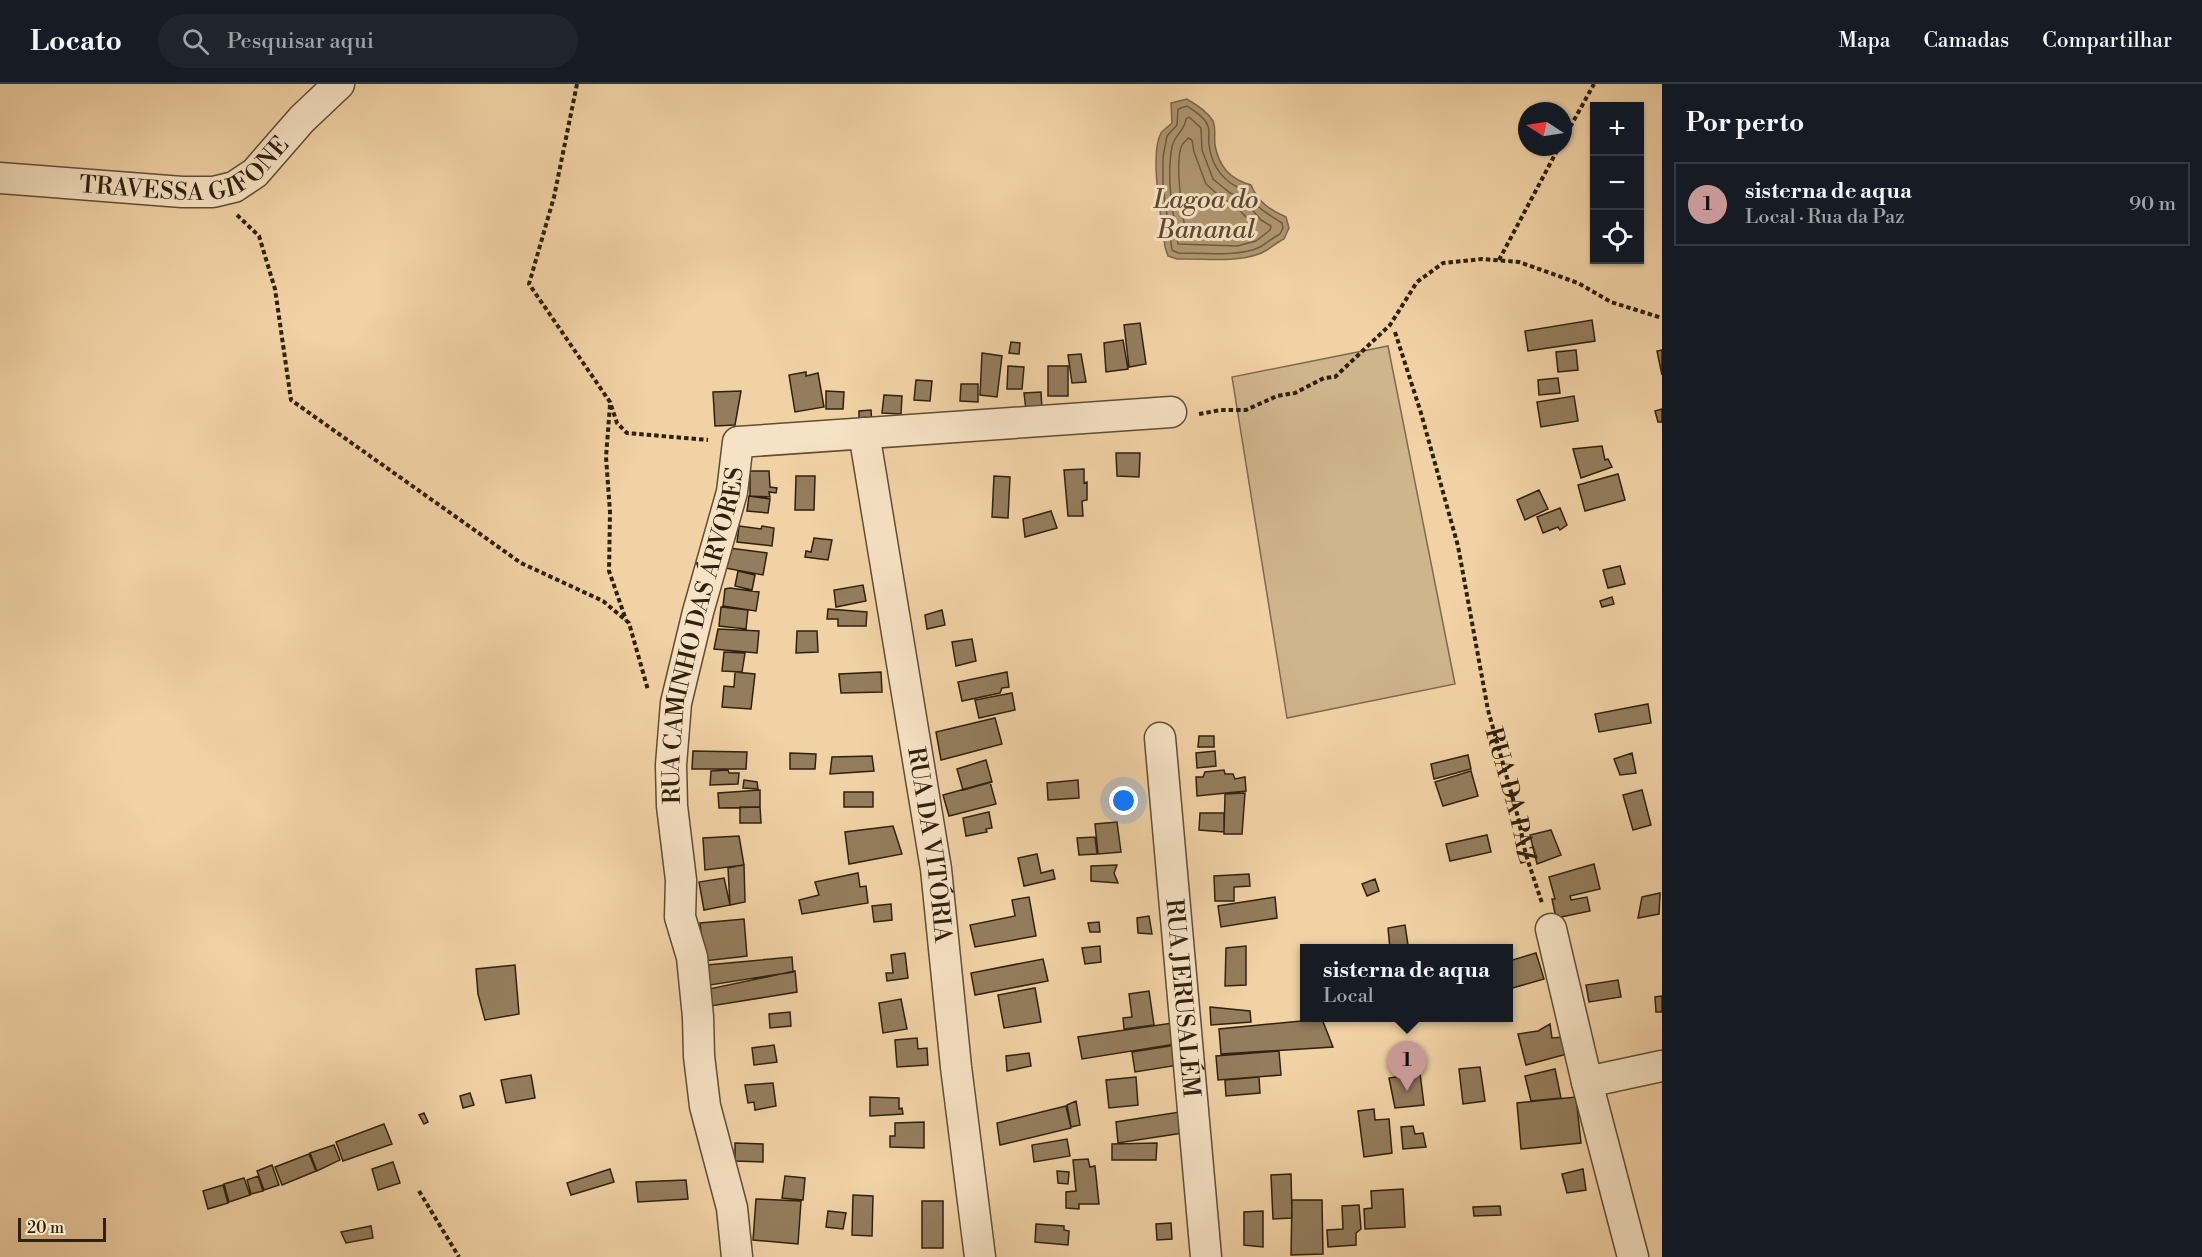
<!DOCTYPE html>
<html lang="pt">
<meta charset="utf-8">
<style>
body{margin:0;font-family:"Libre Bodoni",serif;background:#20242c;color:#f1f3f6}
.controls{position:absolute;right:18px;top:18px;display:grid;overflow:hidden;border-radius:0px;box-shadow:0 2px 4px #0004}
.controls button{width:54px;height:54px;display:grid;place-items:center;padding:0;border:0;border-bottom:2px solid #363941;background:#171b24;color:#f1f3f6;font:30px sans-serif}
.compass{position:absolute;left:1518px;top:18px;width:54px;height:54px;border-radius:50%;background:#171b24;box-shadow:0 2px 4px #0004;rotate:282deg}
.scale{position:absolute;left:18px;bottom:15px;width:88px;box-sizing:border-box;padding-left:6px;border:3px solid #2f210f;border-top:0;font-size:16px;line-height:21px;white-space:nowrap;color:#2f210f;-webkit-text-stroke:4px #f6e2c4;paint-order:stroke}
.you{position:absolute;left:1124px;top:717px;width:21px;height:21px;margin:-15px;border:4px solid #fff;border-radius:50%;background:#1a73e8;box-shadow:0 0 0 9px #1a73e833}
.badge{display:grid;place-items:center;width:39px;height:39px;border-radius:50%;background:#c59692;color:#111;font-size:20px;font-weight:700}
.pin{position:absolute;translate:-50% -50px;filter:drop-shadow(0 2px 3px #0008)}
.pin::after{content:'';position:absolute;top:32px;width:21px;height:18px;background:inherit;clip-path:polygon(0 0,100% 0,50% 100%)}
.popup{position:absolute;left:1300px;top:860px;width:213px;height:78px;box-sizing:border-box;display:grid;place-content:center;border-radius:0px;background:#171b24;filter:drop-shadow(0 2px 4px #0005);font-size:20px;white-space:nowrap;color:#9ea1a6}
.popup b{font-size:22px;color:#f1f3f6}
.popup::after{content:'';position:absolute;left:50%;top:100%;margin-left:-12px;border:12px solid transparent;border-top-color:#171b24}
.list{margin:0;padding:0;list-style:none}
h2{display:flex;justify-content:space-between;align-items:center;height:78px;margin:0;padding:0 24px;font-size:26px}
h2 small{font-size:20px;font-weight:400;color:#9ea1a6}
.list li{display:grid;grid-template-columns:39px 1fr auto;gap:18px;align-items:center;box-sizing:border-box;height:84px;margin:0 12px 12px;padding:0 12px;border:2px solid #363941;border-radius:0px}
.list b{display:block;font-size:22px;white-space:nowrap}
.list p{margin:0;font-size:20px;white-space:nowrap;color:#9ea1a6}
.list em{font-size:20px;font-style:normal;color:#9ea1a6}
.icon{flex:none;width:33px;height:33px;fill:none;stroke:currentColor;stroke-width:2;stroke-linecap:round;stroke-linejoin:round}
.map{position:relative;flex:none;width:1662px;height:1173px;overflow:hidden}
header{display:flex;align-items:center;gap:36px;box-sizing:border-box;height:84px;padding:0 30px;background:#171b24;border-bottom:2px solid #363941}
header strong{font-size:28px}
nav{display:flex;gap:33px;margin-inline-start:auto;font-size:21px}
.search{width:420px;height:54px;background:#20242c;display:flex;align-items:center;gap:15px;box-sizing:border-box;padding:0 21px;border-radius:33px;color:#9ea1a6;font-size:22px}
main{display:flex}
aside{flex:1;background:#171b24}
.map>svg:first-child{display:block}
.green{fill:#d0b48c;stroke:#806a4e;stroke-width:1.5}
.water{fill:#af9672;stroke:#7c674a;stroke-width:1.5}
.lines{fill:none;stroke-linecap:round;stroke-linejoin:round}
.shore{stroke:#6f5c40;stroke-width:1.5}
.building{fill:#947d5d;stroke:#2f210f;stroke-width:1.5}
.street-casing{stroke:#604d34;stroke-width:33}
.path{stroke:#2f210f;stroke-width:4;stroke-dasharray:4.5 3;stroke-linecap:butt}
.street{stroke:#f6e2c4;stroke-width:30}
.labels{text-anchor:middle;stroke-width:6;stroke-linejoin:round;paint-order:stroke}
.street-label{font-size:24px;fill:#2f210f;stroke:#f6e2c4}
.water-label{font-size:26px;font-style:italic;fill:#5c4a32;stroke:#f6e2c4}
</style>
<header>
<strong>Locato</strong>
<div class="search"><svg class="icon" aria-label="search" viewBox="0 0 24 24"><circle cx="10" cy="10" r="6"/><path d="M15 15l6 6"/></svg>Pesquisar aqui</div>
<nav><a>Mapa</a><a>Camadas</a><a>Compartilhar</a></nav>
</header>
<main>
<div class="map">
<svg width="1662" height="1173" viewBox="0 0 1662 1173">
<rect width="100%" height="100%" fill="#f1d2a5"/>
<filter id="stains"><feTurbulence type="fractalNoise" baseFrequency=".00333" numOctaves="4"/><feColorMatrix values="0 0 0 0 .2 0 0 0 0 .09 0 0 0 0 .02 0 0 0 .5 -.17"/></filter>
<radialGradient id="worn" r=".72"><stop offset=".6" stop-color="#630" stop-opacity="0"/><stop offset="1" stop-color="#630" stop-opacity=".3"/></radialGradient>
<path class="green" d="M1388,262L1455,600L1287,634L1232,293Z"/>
<path class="water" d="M1187,15C1196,21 1207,27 1213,37C1216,43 1214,53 1215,61C1219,83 1230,95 1251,101C1258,118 1270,126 1286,133L1289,144L1284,155C1275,159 1268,167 1259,170C1233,179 1204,174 1177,175L1168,172L1165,163C1162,137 1149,70 1161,49C1164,45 1169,42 1172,39L1171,19Z"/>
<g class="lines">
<path class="shore" d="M1187,22C1194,27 1205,33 1208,42C1210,47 1208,55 1209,61C1212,84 1224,99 1246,107C1255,123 1266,129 1282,139L1283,144L1280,150C1272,154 1267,159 1260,163C1241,173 1200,169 1178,169L1172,166L1163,103V73L1167,52L1177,41L1178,25Z
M1189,33L1201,44L1202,66L1213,95L1230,109L1241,113L1261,136L1271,142L1270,146L1256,157L1237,162L1178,160C1173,129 1166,94 1172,63C1174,51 1185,47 1186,35Z
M1188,54L1192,56L1194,68L1206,100L1224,116L1234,120L1255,143L1252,148L1236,153L1186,151C1183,133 1174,77 1182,61C1183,59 1187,56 1188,54Z"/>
</g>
<path class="building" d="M1592,236L1595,257L1528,267L1525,247Z
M1140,239L1146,280L1129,283L1124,241Z
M1123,256L1128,285L1106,288L1104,259Z
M1011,258L1020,259L1019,270L1009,269Z
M1576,266L1578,286L1558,288L1556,268Z
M1662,266V291L1657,267Z
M982,269L1002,272L997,313L980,311Z
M1081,270L1086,298L1072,299L1068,271Z
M1008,282L1024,283L1022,305H1007Z
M1048,282H1068V312H1048Z
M806,288V292L818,289L824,323L795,328L789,291Z
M1558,294L1560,309L1539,311L1538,296Z
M916,296L932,297L930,317L914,316Z
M961,300H978V318L960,317Z
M741,307L735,341L715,342L713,308Z
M826,307L844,308L843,325H826Z
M1041,308L1042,325L1026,326L1024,309Z
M884,311L902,312L901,330L882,329Z
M1574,312L1578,337L1541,343L1537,318Z
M1662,325V338H1658L1655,327Z
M871,326L872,341L859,342V327Z
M1602,362L1605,376L1608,375L1612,383L1581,394L1573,365Z
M1116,369H1140L1139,393L1117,392Z
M1084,385V399L1087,398V416L1082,417L1083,432H1068L1064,386Z
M750,387H769L770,403L777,404L776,409L769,408L770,413L750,412Z
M1618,390L1625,416L1585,427L1578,401Z
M796,392H815L814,426H795Z
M994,392L1010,393L1008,434L992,433Z
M1539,406L1548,425L1525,436L1517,416Z
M749,412L770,415L768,429L747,427Z
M1560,424L1567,441L1560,446L1558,443L1543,449L1537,433Z
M1051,427L1057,444L1025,453L1023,435Z
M739,442L761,445L762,442L774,444L772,462L737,458Z
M814,454L832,456L828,476L805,473L806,467L811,468Z
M729,464L767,469L763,491L725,484Z
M1620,482L1625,500L1608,504L1603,486Z
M738,487L755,491L752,506L735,502Z
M863,501L866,517L836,523L834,506Z
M730,504L759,508L756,527L723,522L725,505Z
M1612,513L1614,520L1602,523L1600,517Z
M721,523L748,526L746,545L719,542Z
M828,525L867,528L866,542H838V535H827Z
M942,526L945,541L927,545L925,531Z
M718,545L759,547L757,569L714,565Z
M797,547H817L818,568L796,569Z
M972,555L976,577L956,582L952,558Z
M724,568L745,569L742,588L722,587Z
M735,588L755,590L751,625L722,623L724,602L734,603Z
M881,588L882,608L841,609L839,590Z
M1007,588L1009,603L1002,604L1000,609L962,617L958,598Z
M1012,609L1015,626L979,634L975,616Z
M1648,620L1651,639L1599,648L1595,630Z
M995,634L1002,660L941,676L936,648Z
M1199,652H1214V663H1198Z
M693,667L747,668L746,685H692Z
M1215,667L1216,682L1197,684L1196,669Z
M790,669L816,670L815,685H790Z
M1632,669L1636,689L1620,691L1614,675Z
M1468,671L1471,685L1434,695L1431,680Z
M872,672L874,687L830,690L832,673Z
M986,676L992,698L963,706L957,685Z
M728,686L729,689H739L738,700L710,701L711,687Z
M1224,686L1225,690H1233L1235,695L1245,693L1246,707L1197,712L1196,693H1203L1205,688Z
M1471,687L1478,712L1443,722L1435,698Z
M744,696L757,698L758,705L743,704Z
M1078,696L1079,714L1048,716L1047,699Z
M990,698L996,720L949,732L943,711Z
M760,706V723L719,724L718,709Z
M1642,706L1651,741L1633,746L1623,711Z
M844,708H873V723H844Z
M1245,709L1242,750H1224L1225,710Z
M740,723H760L761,739H740Z
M989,728L992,744L986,745L987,748L966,752L963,734Z
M1200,729H1224V748L1199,746Z
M1117,738L1121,768L1098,770L1095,740Z
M893,742L902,770L849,780L845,748Z
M1551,746L1561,771L1537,780L1530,751Z
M1487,751L1491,768L1450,777L1446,760Z
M739,752L744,781L705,786L703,754Z
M1095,753L1097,770L1079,771L1077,754Z
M1037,770L1041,789L1053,786L1055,795L1024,802L1018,774Z
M1594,780L1600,805L1570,812L1571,816L1587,813L1590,827L1556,834L1552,815H1555L1549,793Z
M744,781L745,818L730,821L728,784Z
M1117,781L1114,789L1118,799L1091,797V782Z
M858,789L860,803L866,802L868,819L802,830L799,816L819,811L815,798Z
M1249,790L1250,802L1234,803V817H1215L1214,792Z
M724,794L730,821L704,826L699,798Z
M1375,795L1379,807L1367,812L1362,800Z
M1660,809L1659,830L1638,834L1642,813Z
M1029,813L1036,852L975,863L970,841L1015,832L1012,816Z
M1275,813L1277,834L1221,843L1218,822Z
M891,820L892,836L874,838L872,822Z
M1149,832L1152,850L1138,849L1137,834Z
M744,835L747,872L704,877L700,839Z
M1099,838L1100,848H1090L1088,839Z
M1405,841L1408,861L1390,864L1388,844Z
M1100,862L1101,878L1085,880L1082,864Z
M1246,862V901L1225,902L1226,864Z
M905,869L908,894L887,897L886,889H893L891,871Z
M1536,869L1544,895L1509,905V877Z
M792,873L793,888L710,901L707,881Z
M1043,875L1048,897L975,911L971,889Z
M515,881L519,930L485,936L478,910L476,885Z
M795,887L797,908L711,922L709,905Z
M1618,896L1621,913L1589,918L1586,901Z
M1035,904L1041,938L1004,944L998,911Z
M1149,907L1154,941L1124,945L1123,934L1132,933L1129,910Z
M1662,912V928H1656L1655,913Z
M901,915L907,945L883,949L879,919Z
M1210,923L1250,927L1251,938L1211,941Z
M790,928L791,942L770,944L769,930Z
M1322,935L1333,963L1221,970L1219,945Z
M1179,938L1182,959L1082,975L1078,953Z
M1550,940L1552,954L1564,953L1567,970L1526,981L1518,950L1538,947Z
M917,954L918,965L927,964L928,981L897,983L895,956Z
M774,961L777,978L754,981L752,964Z
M1176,961L1179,981L1135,988L1132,968Z
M1279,967L1281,991L1218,996L1216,972Z
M1029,969L1031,982L1007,987L1006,972Z
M1480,983L1485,1017L1463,1020L1459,985Z
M1555,985L1561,1014L1531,1017L1525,992Z
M1420,989L1424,1021L1395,1024L1389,994Z
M531,991L535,1014L506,1019L501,996Z
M1136,993L1138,1021L1109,1024L1106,996Z
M1259,993L1260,1009L1226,1012L1225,996Z
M773,999L776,1022L755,1026L754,1018L748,1019L745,1001Z
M470,1009L474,1021L463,1024L460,1012Z
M870,1013L899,1014V1025L902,1024L903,1030L870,1032Z
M1576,1013L1581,1059L1521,1065L1517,1019Z
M1076,1017L1080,1041L1071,1043L1067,1021Z
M1066,1022L1071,1044L1000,1061L997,1039Z
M1374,1025L1375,1036L1389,1035L1392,1069L1364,1073L1358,1027Z
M1186,1027L1189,1048L1118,1059L1116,1038Z
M424,1029L428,1038L424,1040L419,1031Z
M924,1038V1064L890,1063V1052H895V1039Z
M384,1040L392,1060L343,1077L336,1058Z
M1413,1042L1415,1050L1423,1049L1426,1063L1403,1065L1401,1043Z
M1067,1055L1070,1072L1034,1078L1032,1061Z
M735,1059L763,1060V1078L735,1077Z
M1157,1059L1156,1076H1112V1060Z
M334,1061L340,1076L317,1087L310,1069Z
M309,1070L316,1087L282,1101L275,1083Z
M1088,1075L1090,1083L1095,1082L1099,1120H1079V1125L1066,1124V1108L1076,1107L1073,1076Z
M393,1078L400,1099L378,1106L372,1085Z
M272,1081L279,1101L264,1106L257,1087Z
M610,1085L614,1098L571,1111L567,1099Z
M1583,1085L1586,1106L1567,1109L1562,1090Z
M1057,1087L1069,1088L1068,1100L1058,1099Z
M1291,1090L1292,1134L1273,1135L1271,1091Z
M258,1092L263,1107L251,1110L247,1096Z
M785,1092L805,1094L803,1116L782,1114Z
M244,1094L250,1111L229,1118L224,1100Z
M686,1096L688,1115L638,1118L636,1098Z
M223,1101L228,1119L208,1125L203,1107Z
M1403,1105L1405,1143L1365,1145L1364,1125L1372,1124L1371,1107Z
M853,1111L873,1112L872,1152L852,1151Z
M756,1115L801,1117L798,1160L753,1156Z
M1292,1116H1322L1323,1170L1291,1171Z
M922,1117H943V1164H922Z
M1359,1121L1361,1145L1356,1149V1161L1328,1163L1327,1146L1343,1145L1342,1122Z
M1500,1122L1501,1131L1474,1132L1473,1123Z
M828,1127L846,1129L843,1145L826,1143Z
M1263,1127V1163L1244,1161V1128Z
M1171,1139L1172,1155L1157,1156L1156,1140Z
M1036,1140L1064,1142V1146L1069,1147L1068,1161L1035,1158Z
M371,1142L373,1154L346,1159L341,1148Z"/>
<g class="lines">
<g class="street-casing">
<g id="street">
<path id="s2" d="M0,94L182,108H213L234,103L255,89L302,35L339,0"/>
<path id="s3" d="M864,349L936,785L956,983L980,1173"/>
<path id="s4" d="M1160,654L1206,1173"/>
<path d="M1551,845L1587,998L1633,1173"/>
<path d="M1587,998L1662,982"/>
<path id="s5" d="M737,1173L732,1124L705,1022L699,972L698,933L692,873L680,833L681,796L672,722L671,681L676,619L698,528L732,408L738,358L1171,328"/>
</g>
</g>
<g class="path">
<path d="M577,0L554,113L529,200L610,318L617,339L627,349L708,356"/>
<path d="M1563,56L1594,0"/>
<path d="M237,131L259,152L275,205L291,316L521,479L603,517L629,539L648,606"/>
<path d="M1499,176L1559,63"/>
<path id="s1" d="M1395,248L1421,329L1458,462L1488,626L1518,733L1526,771L1542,819"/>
<path d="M610,321L606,373L610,428L609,487L626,536"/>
<path d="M1199,330L1221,326H1246L1277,312L1295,309L1324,294L1335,293L1390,241L1417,198L1443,179L1482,175L1519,178L1578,199L1611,218L1662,234"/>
<path d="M419,1107L459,1173"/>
</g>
<use href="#street" class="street"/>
</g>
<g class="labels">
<g class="street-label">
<text dy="8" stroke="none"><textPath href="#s2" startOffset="192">TRAVESSA GIFONE</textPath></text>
<text dy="8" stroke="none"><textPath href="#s5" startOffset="632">RUA CAMINHO DAS ÁRVORES</textPath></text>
<text dy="8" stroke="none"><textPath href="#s1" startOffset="478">RUA DA PAZ</textPath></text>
<text dy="8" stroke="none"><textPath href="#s3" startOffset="417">RUA DA VITÓRIA</textPath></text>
<text dy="8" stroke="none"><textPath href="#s4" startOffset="261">RUA JERUSALÉM</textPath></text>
</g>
<g class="water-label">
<text x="1206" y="124">Lagoa do<tspan x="1206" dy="30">Bananal</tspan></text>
</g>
</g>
<rect width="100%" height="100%" filter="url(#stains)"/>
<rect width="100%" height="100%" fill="url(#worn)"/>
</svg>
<div class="controls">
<button>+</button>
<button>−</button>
<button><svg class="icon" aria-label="locate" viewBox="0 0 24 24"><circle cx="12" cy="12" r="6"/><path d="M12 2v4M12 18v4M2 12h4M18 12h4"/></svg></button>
</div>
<svg class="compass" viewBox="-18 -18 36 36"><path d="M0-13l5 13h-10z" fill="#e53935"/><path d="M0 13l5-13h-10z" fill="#9ea1a6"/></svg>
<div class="scale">20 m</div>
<div class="you"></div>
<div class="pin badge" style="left:1407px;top:1007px">1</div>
<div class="popup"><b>sisterna de aqua</b>Local</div>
</div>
<aside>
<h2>Por perto<small></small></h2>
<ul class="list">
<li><span class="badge">1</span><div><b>sisterna de aqua</b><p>Local · Rua da Paz</p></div><em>90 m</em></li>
</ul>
</aside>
</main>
